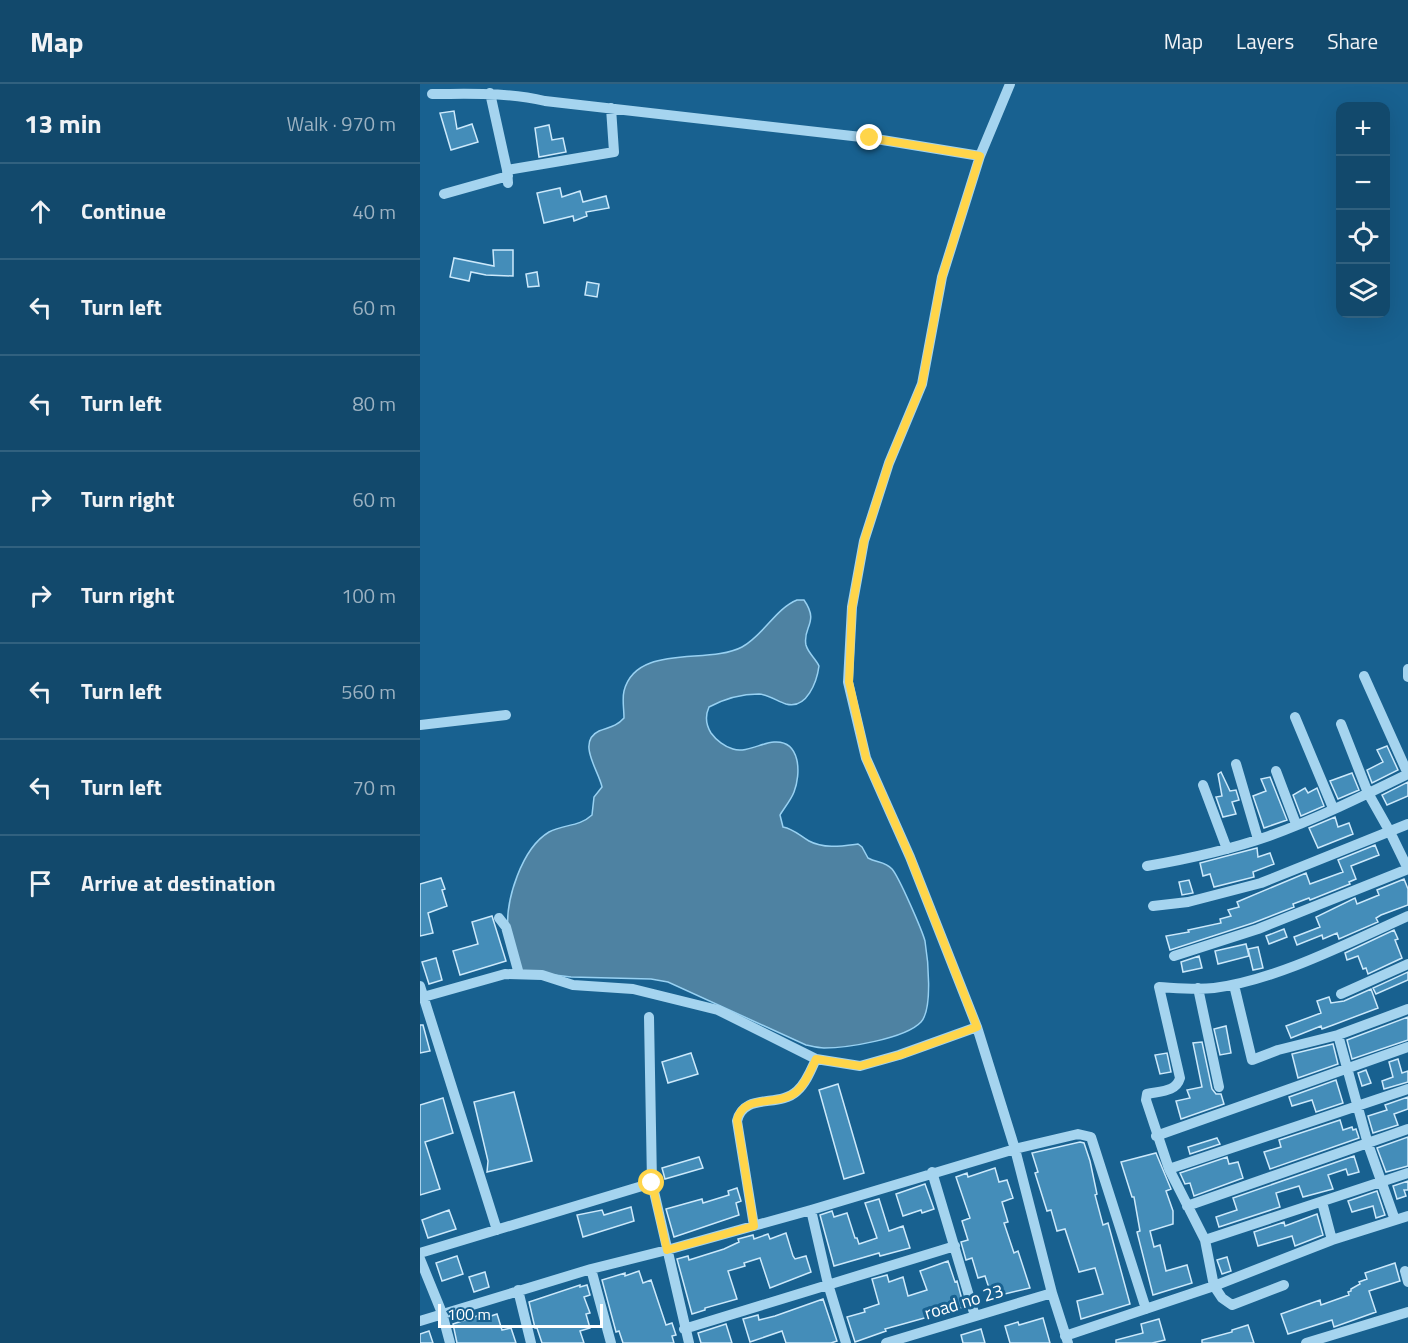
<!DOCTYPE html>
<meta charset="utf-8">
<style>
body{margin:0;font-family:"Titillium Web",sans-serif;background:#1f5374;color:#f1f3f6}
.controls{position:absolute;right:18px;top:18px;display:grid;overflow:hidden;border-radius:12px;box-shadow:0 6px 24px #0002}
.controls button{width:54px;height:54px;display:grid;place-items:center;padding:0;border:0;border-bottom:2px solid #31617f;background:#12496c;color:#f1f3f6;font:30px sans-serif}
.scale{position:absolute;left:18px;bottom:15px;width:165px;box-sizing:border-box;padding-left:6px;border:3px solid #fff;border-top:0;font-size:16px;line-height:21px;white-space:nowrap;color:#fff;-webkit-text-stroke:4px #186190;paint-order:stroke}
.stop{position:absolute;width:18px;height:18px;margin:-14px;border:4px solid #ffd54a;border-radius:50%;background:#fff}
.stop.end{background:#ffd54a;border-color:#fff;box-shadow:0 2px 6px #0008}
.list{margin:0;padding:0;list-style:none}
h2{display:flex;justify-content:space-between;align-items:center;height:78px;margin:0;padding:0 24px;font-size:26px}
h2 small{font-size:20px;font-weight:400;color:#9cb2c2}
.list li{display:grid;grid-template-columns:39px 1fr auto;gap:18px;align-items:center;box-sizing:border-box;height:96px;padding:0 24px;border-top:2px solid #31617f}
.list b{display:block;font-size:22px;white-space:nowrap}
.list em{font-size:20px;font-style:normal;color:#9cb2c2}
.icon{flex:none;width:33px;height:33px;fill:none;stroke:currentColor;stroke-width:2;stroke-linecap:round;stroke-linejoin:round}
.map{position:relative;flex:none;width:988px;height:1259px;overflow:hidden}
header{display:flex;align-items:center;gap:36px;box-sizing:border-box;height:84px;padding:0 30px;background:#12496c;border-bottom:2px solid #31617f}
header strong{font-size:28px}
nav{display:flex;gap:33px;margin-inline-start:auto;font-size:21px}
main{display:flex}
aside{flex:1;background:#12496c}
.map>svg:first-child{display:block}
.water{fill:#4e82a2;stroke:#98d1f2;stroke-width:1.5}
.building{fill:#448db9;stroke:#cce9fb;stroke-width:1.5}
.lines{fill:none;stroke-linecap:round;stroke-linejoin:round}
.minor{stroke:#a5d4ef;stroke-width:10}
.route{stroke:#ffd54a;stroke-width:8}
.labels{text-anchor:middle;stroke-width:6;stroke-linejoin:round;paint-order:stroke}
.street-label{font-size:18px;fill:#fff;stroke:#186190}
</style>
<header>
<strong>Map</strong>
<nav><a>Map</a><a>Layers</a><a>Share</a></nav>
</header>
<main>
<aside>
<h2>13 min<small>Walk · 970 m</small></h2>
<ul class="list">
<li><svg class="icon" aria-label="ahead" viewBox="0 0 24 24"><path d="M12 20V5M6 11l6-6 6 6"/></svg><div><b>Continue</b></div><em>40 m</em></li>
<li><svg class="icon" aria-label="left" viewBox="0 0 24 24"><path d="M17 20v-9H6M10 6l-5 5 5 5"/></svg><div><b>Turn left</b></div><em>60 m</em></li>
<li><svg class="icon" aria-label="left" viewBox="0 0 24 24"><path d="M17 20v-9H6M10 6l-5 5 5 5"/></svg><div><b>Turn left</b></div><em>80 m</em></li>
<li><svg class="icon" aria-label="right" viewBox="0 0 24 24"><path d="M7 20v-9h11M14 6l5 5-5 5"/></svg><div><b>Turn right</b></div><em>60 m</em></li>
<li><svg class="icon" aria-label="right" viewBox="0 0 24 24"><path d="M7 20v-9h11M14 6l5 5-5 5"/></svg><div><b>Turn right</b></div><em>100 m</em></li>
<li><svg class="icon" aria-label="left" viewBox="0 0 24 24"><path d="M17 20v-9H6M10 6l-5 5 5 5"/></svg><div><b>Turn left</b></div><em>560 m</em></li>
<li><svg class="icon" aria-label="left" viewBox="0 0 24 24"><path d="M17 20v-9H6M10 6l-5 5 5 5"/></svg><div><b>Turn left</b></div><em>70 m</em></li>
<li><svg class="icon" aria-label="arrive" viewBox="0 0 24 24"><path d="M6 21V4h12l-3 4 3 4H6"/></svg><div><b>Arrive at destination</b></div></li>
</ul>
</aside>
<div class="map">
<svg width="988" height="1259" viewBox="0 0 988 1259">
<rect width="100%" height="100%" fill="#186190"/>
<path class="water" d="M377,516H384C400,539 382,543 386,561C388,569 396,575 399,582C397,597 387,626 366,620C357,617 349,611 339,610C322,610 304,615 289,623C285,632 286,641 291,649C296,656 305,663 313,665C326,669 341,659 354,658C381,656 381,690 374,708C371,716 364,724 360,731L363,743C374,745 380,752 389,757C404,765 422,762 438,760L442,763L448,774C457,779 465,777 472,785C479,793 502,846 505,857C508,875 513,925 501,938C485,955 426,964 404,964C398,964 391,962 386,961L248,898L231,895L151,893L102,887C97,874 90,860 88,847C85,816 102,764 129,748C144,740 159,743 172,731L174,713L182,703C179,687 156,658 179,647C189,643 196,643 204,634C204,625 202,615 204,607C216,559 288,581 322,563C344,551 355,525 377,516Z"/>
<path class="building" d="M34,27L37,45L52,40L58,58L31,66L20,29Z
M129,41L132,56L143,54L146,68L119,73L115,44Z
M140,104L142,113L160,107L163,118L186,112L189,124L166,128L167,132L154,137L153,132L124,139L117,109Z
M73,166H93V192L66,191L51,188L49,197L30,193L34,174L74,182Z
M117,188L119,202L108,203L106,190Z
M167,198L179,200L177,213L165,211Z
M967,662L978,686L952,699L947,686L963,678L957,666Z
M801,688L810,707L816,706L819,716L812,718L816,730L803,733L796,713L802,712L798,690Z
M932,689L939,706L918,715L910,697Z
M850,693L867,736L844,744L833,712L846,707L841,695Z
M988,698V712L967,721L962,711Z
M885,704L888,709L897,704L904,722L881,732L873,711Z
M915,733L918,743L929,739L933,750L898,764L889,744Z
M955,761L959,771L931,782L936,795L929,798L930,800L890,816L889,814L873,820L874,823L833,839L750,866L746,852L769,848L768,846L801,839L800,835L811,832L808,826L819,823L817,818L886,789L890,800L923,788L918,776Z
M837,764L838,773L850,769L854,780L833,788L834,793L794,803L790,790L783,792L780,779Z
M21,794L25,805L22,806L27,822L8,829L13,849L0,852V800Z
M984,795L988,805V821L961,831L956,834L958,838L919,855L917,849L903,855L902,851L877,861L874,853L900,843L896,833L935,814L937,820L959,811L957,806Z
M769,796L773,809L762,811L759,798Z
M72,832L86,877L40,891L33,867L58,860L52,838Z
M864,845L867,853L849,860L846,852Z
M974,846L978,855L975,856L982,874L948,890L946,884L943,885L938,872L927,876L925,869Z
M826,860L829,872L798,880L795,867Z
M838,863L843,884L833,886L828,865Z
M779,872L782,884L763,888L761,878Z
M16,874L22,896L9,900L2,878Z
M988,888V896L956,910L953,904Z
M951,905L958,924L913,941L902,945L901,942L871,954L866,942L901,929L897,917L909,913L911,919L924,917Z
M988,933V956L932,975L927,956Z
M0,941H3L10,967L0,969Z
M806,942L811,969L800,971L794,945Z
M782,958L792,1005L796,1010H801L804,1020L761,1035L756,1017L770,1014L767,1006L782,1003L773,959Z
M913,960L918,980L878,994L872,970Z
M271,969L278,990L248,999L242,978Z
M747,969L751,988L740,990L735,971Z
M978,975L982,989L988,987V998L964,1005L962,997L973,993L969,978Z
M946,986L951,999L942,1002L938,989Z
M916,996L923,1019L896,1028L892,1016L872,1022L869,1013Z
M418,1000L444,1089L424,1095L399,1006Z
M94,1008L112,1077L67,1088L68,1077L54,1018Z
M988,1013V1025L974,1030L978,1041L953,1049L948,1032L967,1026L965,1021Z
M23,1014L33,1049L5,1058L20,1105L0,1111V1021Z
M920,1036L923,1046L932,1043L933,1046L936,1045L939,1054L850,1085L844,1068L861,1063L859,1056Z
M988,1053V1082L966,1088L957,1064Z
M797,1054L800,1060L770,1070L768,1063Z
M660,1058L664,1059L670,1077L677,1110L675,1111L683,1141L688,1139L710,1220L661,1235L657,1217L683,1210L675,1184L659,1188L645,1145L637,1147L631,1126L627,1127L615,1089L618,1088L612,1069Z
M736,1069L751,1105L746,1107L753,1127V1140L730,1147L734,1163L740,1161L746,1187L767,1181L772,1199L733,1211L717,1148L720,1147L714,1113H712L701,1078Z
M934,1072L939,1088L928,1091L926,1085L908,1091L913,1105L883,1113L879,1102L856,1109L860,1123L799,1143L796,1133L817,1126L813,1114Z
M279,1073L283,1084L245,1095L242,1084Z
M807,1073L809,1080L818,1078L823,1094L774,1112L770,1099L765,1100L760,1089Z
M575,1084L579,1098L587,1096L593,1114L582,1118L588,1138L584,1139L594,1169L598,1167L610,1204L572,1213L565,1192L558,1194L552,1174L546,1176L541,1158L548,1156L542,1137L550,1134L536,1093L547,1089L548,1093Z
M988,1097V1106H984L986,1112L977,1115L973,1102Z
M505,1100L514,1125L502,1129L501,1126L483,1132L476,1110Z
M317,1104L321,1117L316,1119L319,1131L254,1153L246,1125L282,1115L283,1119L309,1111L308,1107Z
M957,1107L965,1131L956,1134L953,1122L932,1128L928,1117Z
M459,1115L469,1147L483,1142L490,1164L460,1172L459,1169L414,1182L400,1131L412,1127L414,1133L427,1129L435,1154H437L439,1160L457,1154L445,1119Z
M211,1123L214,1137L163,1153L157,1131L182,1126L184,1131Z
M29,1126L36,1145L8,1154L2,1136Z
M897,1130L903,1151L875,1162L872,1152L838,1162L834,1148L864,1138L865,1142Z
M366,1149L373,1172L375,1175L386,1172L391,1188L350,1204L340,1174L324,1179L325,1182L308,1187L317,1215L285,1224V1226L272,1230L257,1175L268,1172L269,1176L304,1165L319,1158L318,1155L333,1151L334,1155L348,1150L350,1155Z
M37,1172L43,1190L22,1197L16,1179Z
M807,1173L811,1187L802,1190L797,1176Z
M528,1177L535,1198L537,1197L544,1223L465,1245L466,1247L435,1258L427,1233L445,1228L444,1225L459,1220L452,1195L467,1191L469,1198L483,1193L488,1212L507,1206L500,1187Z
M975,1179L980,1197L949,1207L956,1228L914,1243L912,1236L868,1250L861,1230L900,1216L901,1221L929,1211L928,1208L931,1207V1205L940,1200L939,1198L947,1195L945,1189Z
M219,1187L223,1199L231,1196L246,1241L252,1239L256,1251L252,1252L254,1259H203L199,1247L196,1248L182,1196L205,1189V1192Z
M65,1188L69,1203L54,1208L49,1193Z
M160,1201V1203L167,1201L170,1211L164,1213L170,1229L166,1230L170,1244L160,1247L164,1259H122L117,1244H115L109,1218Z
M403,1215L417,1257L411,1259H366L362,1247L330,1258L323,1235L338,1231L339,1236L355,1232Z
M77,1230L82,1246L91,1244L96,1259H37L33,1240L60,1231L62,1235Z
M623,1234L630,1259H590L585,1242L598,1238L599,1241Z
M739,1235L745,1256L732,1259H696V1256L723,1249L721,1240Z
M306,1240L312,1259H281L278,1249Z
M828,1241L834,1259H782V1256L812,1248V1246Z
M561,1245L565,1259H543L541,1251Z
M9,1247L13,1259H0V1250Z"/>
<g class="lines">
<path class="minor" d="M590,0L560,72L522,193L502,300L469,379L444,457L432,523L428,598L446,674L490,773L557,943L595,1065L632,1209L648,1259
M70,9L87,86L88,99
M12,10C51,10 87,8 125,17L450,54L560,72
M87,86L194,68L191,24
M24,110L88,92
M988,585V593
M944,592L988,690
M875,633L913,724
M921,640L948,709L970,748L988,785
M0,641L86,631
M816,680L838,755
M856,687L876,740
M783,701L807,765
M727,782C768,775 809,766 849,752C896,735 943,712 988,690
M733,822L768,818L841,799L988,740
M79,834L86,843L99,890
M754,872L838,845L988,785
M814,901L832,976L858,966L918,951L988,925
M0,902L77,1146
M778,904L799,1003
M921,910L988,880
M0,914L85,890L122,891L153,901L213,905L298,926L396,975L440,982L479,971L557,943
M229,933L232,1099L269,1259
M918,951L948,1060L975,1136
M736,1052L988,963
M749,1085L988,1005
M512,1088L555,1232
M902,1118L912,1156
M767,1122L988,1045
M391,1126L408,1200L426,1259
M334,1142L317,1037C324,1008 359,1024 377,1007C386,999 391,986 396,975
M785,1156L988,1089
M0,1169L232,1099
M0,1175L22,1229L30,1259
M171,1185L191,1259
M985,1187L988,1198
M864,1201L812,1221L802,1214L794,1202L785,1156L749,1085L726,1016L727,1010C741,1007 756,1008 760,994L739,903C757,904 776,906 794,904C857,896 930,858 988,832
M98,1206L111,1259
M0,1237L171,1185L247,1166L391,1126L595,1065L658,1050L671,1053L726,1225
M264,1245L535,1162
M645,1252L794,1202L912,1156L988,1132
M466,1259L632,1209
M886,1259L988,1228"/>
</g>
<g class="lines">
<path class="route" d="M232,1099L247,1166L334,1142L317,1036C324,1008 359,1024 377,1007C386,999 391,986 396,975L440,982L480,971L557,943L490,773L446,674L429,598L432,524L444,457L469,379L502,300L522,193L560,72L450,54"/>
</g>
<g class="labels">
<g class="street-label">
<text transform="translate(544 1218) rotate(-17)" y="6">road no 23</text>
</g>
</g>
</svg>
<div class="controls">
<button>+</button>
<button>−</button>
<button><svg class="icon" aria-label="locate" viewBox="0 0 24 24"><circle cx="12" cy="12" r="6"/><path d="M12 2v4M12 18v4M2 12h4M18 12h4"/></svg></button>
<button><svg class="icon" aria-label="layers" viewBox="0 0 24 24"><path d="M12 4l9 5-9 5-9-5zM3 14l9 5 9-5"/></svg></button>
</div>
<div class="scale">100 m</div>
<div class="stop" style="left:232px;top:1099px"></div>
<div class="stop end" style="left:450px;top:54px"></div>
</div>
</main>
